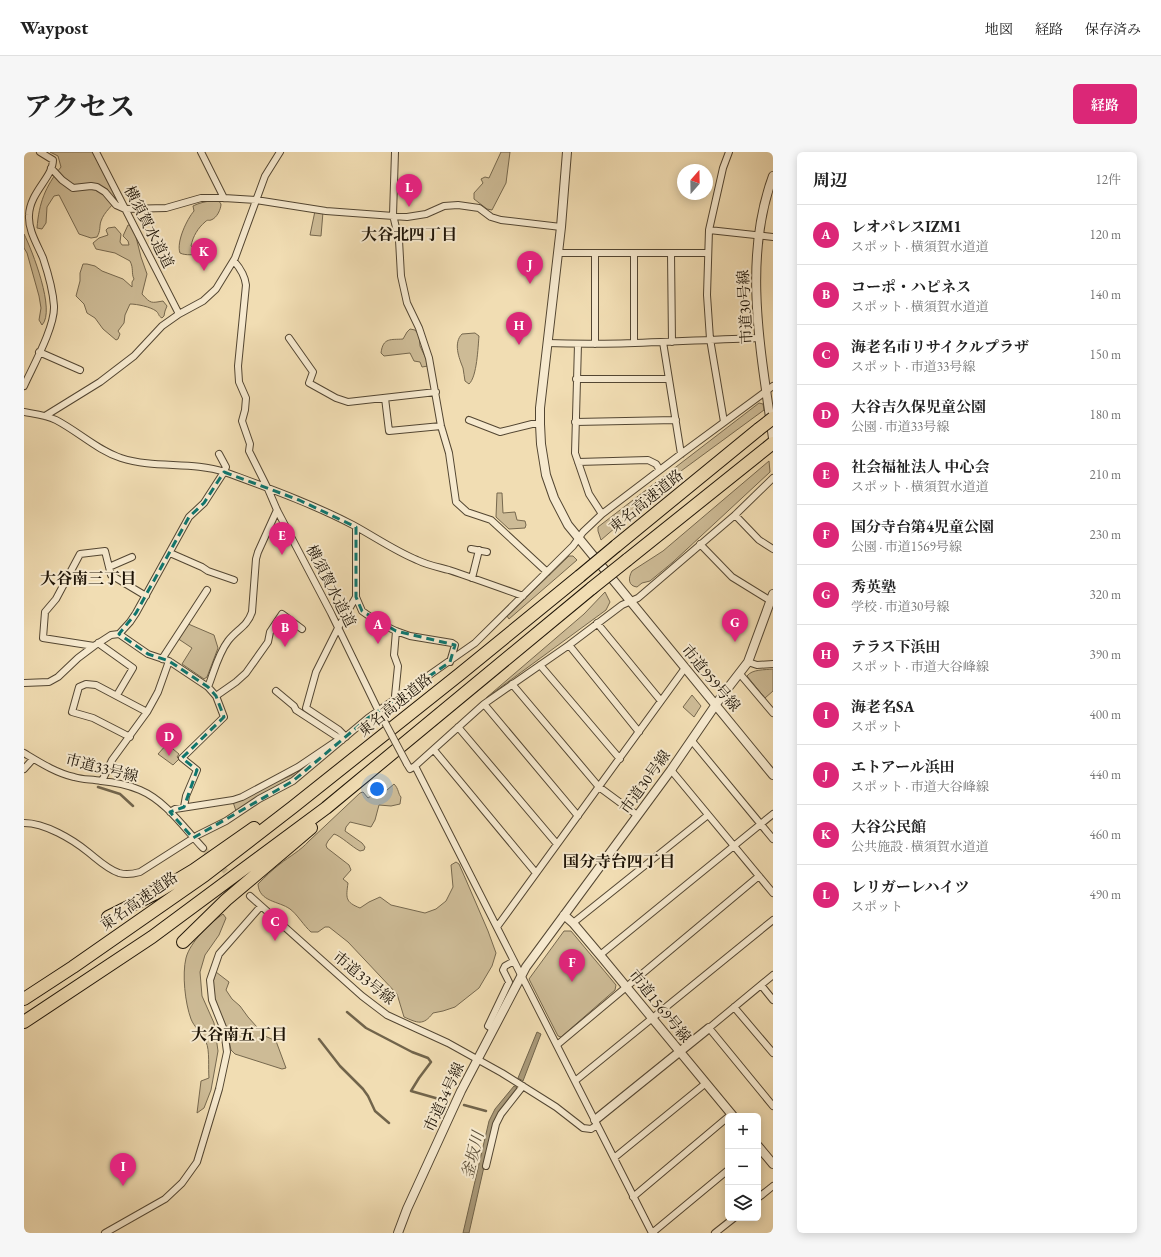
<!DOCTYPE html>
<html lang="ja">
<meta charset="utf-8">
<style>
body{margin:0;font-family:"EB Garamond","Noto Serif JP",serif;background:#f6f6f6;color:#222}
.controls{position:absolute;right:12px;bottom:12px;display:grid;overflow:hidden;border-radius:6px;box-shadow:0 2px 10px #0003}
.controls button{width:36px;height:36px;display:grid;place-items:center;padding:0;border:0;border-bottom:1px solid #e0e0e0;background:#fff;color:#222;font:20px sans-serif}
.compass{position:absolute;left:653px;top:12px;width:36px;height:36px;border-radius:50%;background:#fff;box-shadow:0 2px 10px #0003;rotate:20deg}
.you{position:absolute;left:353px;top:637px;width:14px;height:14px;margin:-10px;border:3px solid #fff;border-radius:50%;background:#1a73e8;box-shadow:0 0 0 6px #1a73e833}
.badge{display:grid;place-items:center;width:26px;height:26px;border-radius:50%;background:#db2777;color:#fff;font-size:13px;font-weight:700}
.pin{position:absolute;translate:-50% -33px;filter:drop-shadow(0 1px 2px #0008)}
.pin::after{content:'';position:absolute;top:21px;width:14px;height:12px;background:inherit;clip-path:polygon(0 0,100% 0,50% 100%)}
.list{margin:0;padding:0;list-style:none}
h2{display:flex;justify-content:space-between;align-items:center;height:52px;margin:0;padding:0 16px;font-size:17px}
h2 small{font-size:13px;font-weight:400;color:#767676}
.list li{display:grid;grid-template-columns:26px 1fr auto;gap:12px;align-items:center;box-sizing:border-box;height:60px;padding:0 16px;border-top:1px solid #e0e0e0}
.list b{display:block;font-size:15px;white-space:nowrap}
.list p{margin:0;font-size:13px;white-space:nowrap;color:#767676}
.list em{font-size:13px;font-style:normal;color:#767676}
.icon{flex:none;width:22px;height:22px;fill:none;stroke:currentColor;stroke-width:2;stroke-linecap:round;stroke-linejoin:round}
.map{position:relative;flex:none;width:749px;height:1081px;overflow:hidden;border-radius:6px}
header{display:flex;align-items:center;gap:24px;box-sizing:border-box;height:56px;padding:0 20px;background:#fff;border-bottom:1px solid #e0e0e0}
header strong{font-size:19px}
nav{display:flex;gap:22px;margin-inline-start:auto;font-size:14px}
.intro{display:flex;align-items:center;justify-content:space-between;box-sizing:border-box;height:96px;padding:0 24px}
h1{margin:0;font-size:28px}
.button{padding:10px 18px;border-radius:6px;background:#db2777;color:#fff;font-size:14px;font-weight:700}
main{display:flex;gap:24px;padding:0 24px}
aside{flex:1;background:#fff;border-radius:6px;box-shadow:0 2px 10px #0003}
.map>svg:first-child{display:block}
.green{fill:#cdbb96;stroke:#76684e}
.water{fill:#a99979;stroke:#71644b}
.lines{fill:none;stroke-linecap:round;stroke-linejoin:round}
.stream{stroke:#71644b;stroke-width:2.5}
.minor-tunnel{stroke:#d1bf99;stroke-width:6;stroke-dasharray:6 3;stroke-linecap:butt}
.minor-casing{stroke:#534632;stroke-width:8}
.tertiary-casing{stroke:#534632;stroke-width:10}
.motorway-casing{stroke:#1e1407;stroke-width:14}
.minor{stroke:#f6e9ce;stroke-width:6}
.tertiary{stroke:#f6e9ce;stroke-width:8}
.motorway{stroke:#f1ddb3;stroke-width:12}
.minor-bridge-casing{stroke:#534632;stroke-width:8;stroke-linecap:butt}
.motorway-bridge-casing{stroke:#1e1407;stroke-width:14;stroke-linecap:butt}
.minor-bridge{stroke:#f6e9ce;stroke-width:6}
.motorway-bridge{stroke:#f1ddb3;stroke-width:12}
.marked{fill:none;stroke:#0f766e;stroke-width:3;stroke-dasharray:8 5;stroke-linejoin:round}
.labels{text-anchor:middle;stroke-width:4;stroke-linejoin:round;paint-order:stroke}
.street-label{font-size:15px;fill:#1e1407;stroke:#f6e9ce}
.neighbourhood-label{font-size:16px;font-weight:bold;fill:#1e1407;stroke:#f6e9ce}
.water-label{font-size:16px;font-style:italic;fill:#5d503a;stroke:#f6e9ce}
</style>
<header>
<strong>Waypost</strong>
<nav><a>地図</a><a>経路</a><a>保存済み</a></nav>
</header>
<div class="intro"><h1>アクセス</h1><a class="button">経路</a></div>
<main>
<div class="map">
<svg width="749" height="1081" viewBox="0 0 749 1081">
<rect width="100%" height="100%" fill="#f1ddb3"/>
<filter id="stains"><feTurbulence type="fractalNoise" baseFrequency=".005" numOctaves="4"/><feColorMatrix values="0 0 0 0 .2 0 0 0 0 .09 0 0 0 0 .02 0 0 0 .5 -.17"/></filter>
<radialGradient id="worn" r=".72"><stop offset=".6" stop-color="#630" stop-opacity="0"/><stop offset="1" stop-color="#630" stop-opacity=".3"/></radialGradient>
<path class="green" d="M26,0H69L94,46C89,53 80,60 77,69C75,75 77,78 73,85L67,86L55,82L35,43L30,44L23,55L22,71L18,77L13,76C15,51 21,35 37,15L34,4Z
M477,0H486L482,31L468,58L463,57L450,47V41L459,31L457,27L461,25L465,26Z
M194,48L197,52C197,57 193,66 187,68C184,69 184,67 181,70C174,76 169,84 167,94L175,99L176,103C170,102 162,104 156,101C152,90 163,67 170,59L169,54C177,50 185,49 194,48Z
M291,59L299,60L297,84L286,83Z
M104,73H108L110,77L117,105L123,122L118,142C127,152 127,151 139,149L143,154L141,159L140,164L138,166C134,164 135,161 132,159C127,155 113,152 106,152L101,163L100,171L94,179L96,182L94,187L92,188L79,177L71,166L63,161L60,152L52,144L56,129V121L59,112H63L71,114L78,119L99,127L108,135V130L110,127C107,121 110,117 106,109L91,101L72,97L69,91L75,86L84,83L82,78L84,76L91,75L97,82L96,90L98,93H105L104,89L99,84Z
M0,82C8,98 32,159 18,173L15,168L17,156L15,144L3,101L0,96Z
M386,177L391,178L395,183L396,194L404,211V214L398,215L396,210L390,209L386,201L360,204L357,201C359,185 367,188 379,187L383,180Z
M451,181L455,184C454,195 453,225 445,232L441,229C440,225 440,220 439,216C435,206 429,191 438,182Z
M735,251L739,252L740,258L657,319L577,388L574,379V375Z
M745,309L746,320L649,410L626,429L618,431L613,435C604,434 604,426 608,419L639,399Z
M473,341H478L479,361L491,360L493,368L501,369L502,373L501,376L485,377L472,365Z
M545,404H549L553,408L485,467L483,464Z
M581,440L586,450L582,458L462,546L560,462Z
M162,471L190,483L194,496L183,525L180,527L158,512L168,496L153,486Z
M749,517V539L741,546L723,524C728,517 741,518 749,517Z
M668,543L677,554L670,565L659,555Z
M143,592L155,602L153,605L155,607L149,613L134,602Z
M307,595L276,622L212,659L209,650L268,623Z
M370,632C375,637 374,642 377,645L376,652L367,654L355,653L351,668L347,675L326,670L322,675L321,679L338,691L341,695L340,698L336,699C328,695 317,684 310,682L304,689L302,693L303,696L325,713L327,718L319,727L324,731C322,746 321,750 336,756L345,750L356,745L367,753L401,761L412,757L422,749L429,735L427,713L432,710L435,712L442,728L464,779L472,801L468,814L455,836L431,855L419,859L409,861C399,874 394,871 380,865L373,842L324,790L305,775H301L294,780H287C280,774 273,762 266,757C255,749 235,750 234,732C241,725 248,718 256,712C266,704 276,699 285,689L336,641L339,640L344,646L355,639L363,638Z
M199,762L202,766L195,783L181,803L176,820L178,844L190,871L194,899L187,938L180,956L173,961L177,929L185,926C184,916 186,898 182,890C178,881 170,875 167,867C161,851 158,822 162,806C166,790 186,771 199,762Z
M540,779H547L592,833L591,838L537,885L534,884L505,827Z
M192,820L205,830L202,838L208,847L216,854L224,865L241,884L252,889L262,916L258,917L211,902L207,898L202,874L189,845V830Z"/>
<path class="water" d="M513,880L517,882L499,929L494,926Z
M490,934L495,937L469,975L445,1081H439L465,969L471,957Z"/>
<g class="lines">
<path class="stream" d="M74,635L96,642L109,654
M323,860L342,876L388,900L404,906L407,910L395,926L387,939L422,949
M295,887L316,914L339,937L344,944L351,959L365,971
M440,953L462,959"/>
<path class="minor-tunnel" d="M179,696L209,727"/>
<g class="minor-casing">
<path id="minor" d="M72,0L155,162
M177,0L200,46
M371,0L369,63L375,88L377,124L383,151L395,176L405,206L417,274L425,301L432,350L443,360L467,368L523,420
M27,16L38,28L49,36L67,34L73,35L81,40L92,53L101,57L142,56L177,46H200L232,48L302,59L383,65L402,62L420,54L434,53L455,56L467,65L477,68L537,75
M685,78L749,85
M534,101H684
M610,101V190
M647,101L648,190
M210,109C216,116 221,123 222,133L214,214L215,230L222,246L221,258L218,269L226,292L225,299L244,337L253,358L307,461L356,562
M265,186L289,220L285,231L312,246L324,250L412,240
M639,190L657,302
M523,191C594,194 665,188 736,186
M554,192L551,301L565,342L578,362
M571,192V102
M15,200L56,218
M552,227H645
M0,234C9,214 31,175 30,154C29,139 24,121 19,106C13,92 4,78 5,63C6,40 29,25 29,8L16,0
M361,246L365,279L417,274
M0,260C11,262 22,263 32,268C55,280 73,298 97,306C131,317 167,309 201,320C244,336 289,352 329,373C351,385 371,399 393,408C403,413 414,415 425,418C449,426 474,435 499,444
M21,264L76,230L110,204L138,174L155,162L179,149L192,137L211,106L241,24L256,0
M445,268L476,280L508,272H516
M551,270L652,268
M700,270L686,187L683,143L685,78L699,16L705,0
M554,310L624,308L632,312L636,318
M711,363L735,388L749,397
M332,375V445L338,459L355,471L372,479L386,484L428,491L431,493L426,510
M676,392L708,425L747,449
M447,397L463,400
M146,401L178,415L184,419L210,428
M85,415L108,405
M448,426L455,398
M573,471L637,549
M372,479L370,503L374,514L371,544L373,546
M95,482L124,502L145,509L184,535L192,544L200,565L158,606L173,618L162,644L160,655
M74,491L109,516L93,543
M545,493L615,580
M70,494L19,486L21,460L32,447L56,402L81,399L87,423L122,444
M138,507L183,438
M724,510L733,513L749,512
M516,513L596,607
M716,522L749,561
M0,531L25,530L34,525L54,506L70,494L87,483L95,482L106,470L112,461L165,365L180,351L200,320L202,315L195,302
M488,532L575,635L613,663
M184,535C190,520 194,502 204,489C213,477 223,475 228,460L232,407L234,400L253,358
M252,539L270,554L272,558L318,588
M192,544L212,530L222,521L244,490L246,480L258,462L278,477
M460,552L554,664
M434,575L533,692
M106,585L69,566L48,560L55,535L62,532L72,533L123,560
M322,585L315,578L282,556L292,520L314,476L332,445
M668,589L749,687
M410,598L512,721
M0,601C15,610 32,621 50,625C59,628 68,627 77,629C90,630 104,633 116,638C142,649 160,676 179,696
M383,612L386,617L391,614L460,552L545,493L598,453L614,446L711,363L749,326
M391,614L628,1081
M0,617L9,607
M647,618L749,741
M78,629L88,608L123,560L134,540L145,509
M146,660L151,657L209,648L218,645L274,615L311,590L315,589
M0,671C21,671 48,687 64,700C73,707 83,717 95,721C102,723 109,722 116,720L174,683L202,669L235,647L269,629L344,566L451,491L549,394L559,380L578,362L657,302L749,234
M226,744L338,844L363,863L424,891L478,921L532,955L559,976L567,977L573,973
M549,771L684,663
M473,775L661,516
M576,803L749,662
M749,823L685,876L749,954
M737,833L749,848
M710,855L749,901
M469,877L464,874L485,830L479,818L481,814L490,809
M533,893L735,724
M551,929L749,768
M590,1006L682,931
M462,1014L472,972L477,962L499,934
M609,1045L704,965
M734,1046L749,1034
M81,1081L141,1047L158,1031L173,1010L195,937L203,900L200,878L188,848L186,828L195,802L237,754
M628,1081L704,1018
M691,1081L710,1066"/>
</g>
<g class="tertiary-casing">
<path id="tertiary" d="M543,0L537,75L516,256V272L517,292L522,323L530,346L544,373L749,623
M749,24C718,108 737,200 749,286
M540,763L549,771L576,803L709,964
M571,968L685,876
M734,994L749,1012
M374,1081L383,1057L437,939L502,815L647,618L697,545L724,510L749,442"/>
</g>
<g class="motorway-casing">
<path id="motorway" d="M592,394L735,277
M603,408L749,291
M84,765L130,742L170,718L230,676
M159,790L202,748L287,676
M0,847L49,815L181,723L269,655L436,522L556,424
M0,870L128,785L302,656L568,436"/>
</g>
<use href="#minor" class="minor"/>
<use href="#tertiary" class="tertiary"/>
<use href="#motorway" class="motorway"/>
<g class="minor-bridge-casing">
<path id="minor-bridge" d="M357,563L383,612"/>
</g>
<g class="motorway-bridge-casing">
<path id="motorway-bridge" d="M735,277L749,266
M556,424L592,394
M568,436L603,408"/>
</g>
<use href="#minor-bridge" class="minor-bridge"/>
<use href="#motorway-bridge" class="motorway-bridge"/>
</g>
<path class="marked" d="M200,320L275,348L332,375V445L338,459L372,479L431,493L426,510L344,566L269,629L169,686L146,660L160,655L173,618L158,606L200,565L192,544L184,535L145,509L124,502L95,482L112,461L165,365L180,351Z"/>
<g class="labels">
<g class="street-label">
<text transform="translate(125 75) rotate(63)" y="5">横須賀水道道</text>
<text transform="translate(721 155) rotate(-93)" y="5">市道30号線</text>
<text transform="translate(622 349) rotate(-39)" y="5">東名高速道路</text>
<text transform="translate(307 434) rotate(63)" y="5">横須賀水道道</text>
<text transform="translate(687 526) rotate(50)" y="5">市道959号線</text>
<text transform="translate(371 553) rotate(-39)" y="5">東名高速道路</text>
<text transform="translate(78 616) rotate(14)" y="5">市道33号線</text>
<text transform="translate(621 630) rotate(-54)" y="5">市道30号線</text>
<text transform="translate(115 749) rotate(-35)" y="5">東名高速道路</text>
<text transform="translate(340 826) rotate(39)" y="5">市道33号線</text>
<text transform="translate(636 854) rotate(51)" y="5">市道1569号線</text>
<text transform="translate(420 945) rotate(-65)" y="5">市道34号線</text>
</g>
<g class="neighbourhood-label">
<text x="385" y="88">大谷北四丁目</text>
<text x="64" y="432">大谷南三丁目</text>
<text x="595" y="715">国分寺台四丁目</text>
<text x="215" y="888">大谷南五丁目</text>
</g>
<g class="water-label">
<text transform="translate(448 1003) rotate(-76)" y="6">釜坂川</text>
</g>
</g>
<rect width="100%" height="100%" filter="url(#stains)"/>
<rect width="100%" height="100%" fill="url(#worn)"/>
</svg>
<div class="controls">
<button>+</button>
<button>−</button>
<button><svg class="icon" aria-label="layers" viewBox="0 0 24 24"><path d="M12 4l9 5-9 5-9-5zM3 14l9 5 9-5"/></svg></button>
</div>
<svg class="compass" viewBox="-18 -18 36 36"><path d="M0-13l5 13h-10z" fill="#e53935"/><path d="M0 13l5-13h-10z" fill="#767676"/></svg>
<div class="you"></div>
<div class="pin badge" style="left:354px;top:492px">A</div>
<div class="pin badge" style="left:261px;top:495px">B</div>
<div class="pin badge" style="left:251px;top:789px">C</div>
<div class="pin badge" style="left:145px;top:604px">D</div>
<div class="pin badge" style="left:258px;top:403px">E</div>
<div class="pin badge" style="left:548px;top:830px">F</div>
<div class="pin badge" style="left:711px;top:490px">G</div>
<div class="pin badge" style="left:495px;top:193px">H</div>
<div class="pin badge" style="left:99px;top:1034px">I</div>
<div class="pin badge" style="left:506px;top:132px">J</div>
<div class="pin badge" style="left:180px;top:119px">K</div>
<div class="pin badge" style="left:385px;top:55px">L</div>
</div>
<aside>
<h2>周辺<small>12件</small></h2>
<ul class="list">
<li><span class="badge">A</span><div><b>レオパレスIZM1</b><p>スポット · 横須賀水道道</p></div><em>120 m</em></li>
<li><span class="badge">B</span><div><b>コーポ・ハピネス</b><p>スポット · 横須賀水道道</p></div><em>140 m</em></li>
<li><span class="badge">C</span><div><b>海老名市リサイクルプラザ</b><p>スポット · 市道33号線</p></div><em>150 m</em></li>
<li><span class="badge">D</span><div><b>大谷吉久保児童公園</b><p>公園 · 市道33号線</p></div><em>180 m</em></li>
<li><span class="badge">E</span><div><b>社会福祉法人 中心会</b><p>スポット · 横須賀水道道</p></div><em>210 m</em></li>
<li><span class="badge">F</span><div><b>国分寺台第4児童公園</b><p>公園 · 市道1569号線</p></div><em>230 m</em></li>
<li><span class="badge">G</span><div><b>秀英塾</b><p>学校 · 市道30号線</p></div><em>320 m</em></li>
<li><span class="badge">H</span><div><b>テラス下浜田</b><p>スポット · 市道大谷峰線</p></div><em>390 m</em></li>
<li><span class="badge">I</span><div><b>海老名SA</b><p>スポット</p></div><em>400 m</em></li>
<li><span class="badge">J</span><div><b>エトアール浜田</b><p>スポット · 市道大谷峰線</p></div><em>440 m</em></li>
<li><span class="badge">K</span><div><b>大谷公民館</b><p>公共施設 · 横須賀水道道</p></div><em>460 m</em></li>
<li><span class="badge">L</span><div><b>レリガーレハイツ</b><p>スポット</p></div><em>490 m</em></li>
</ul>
</aside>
</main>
